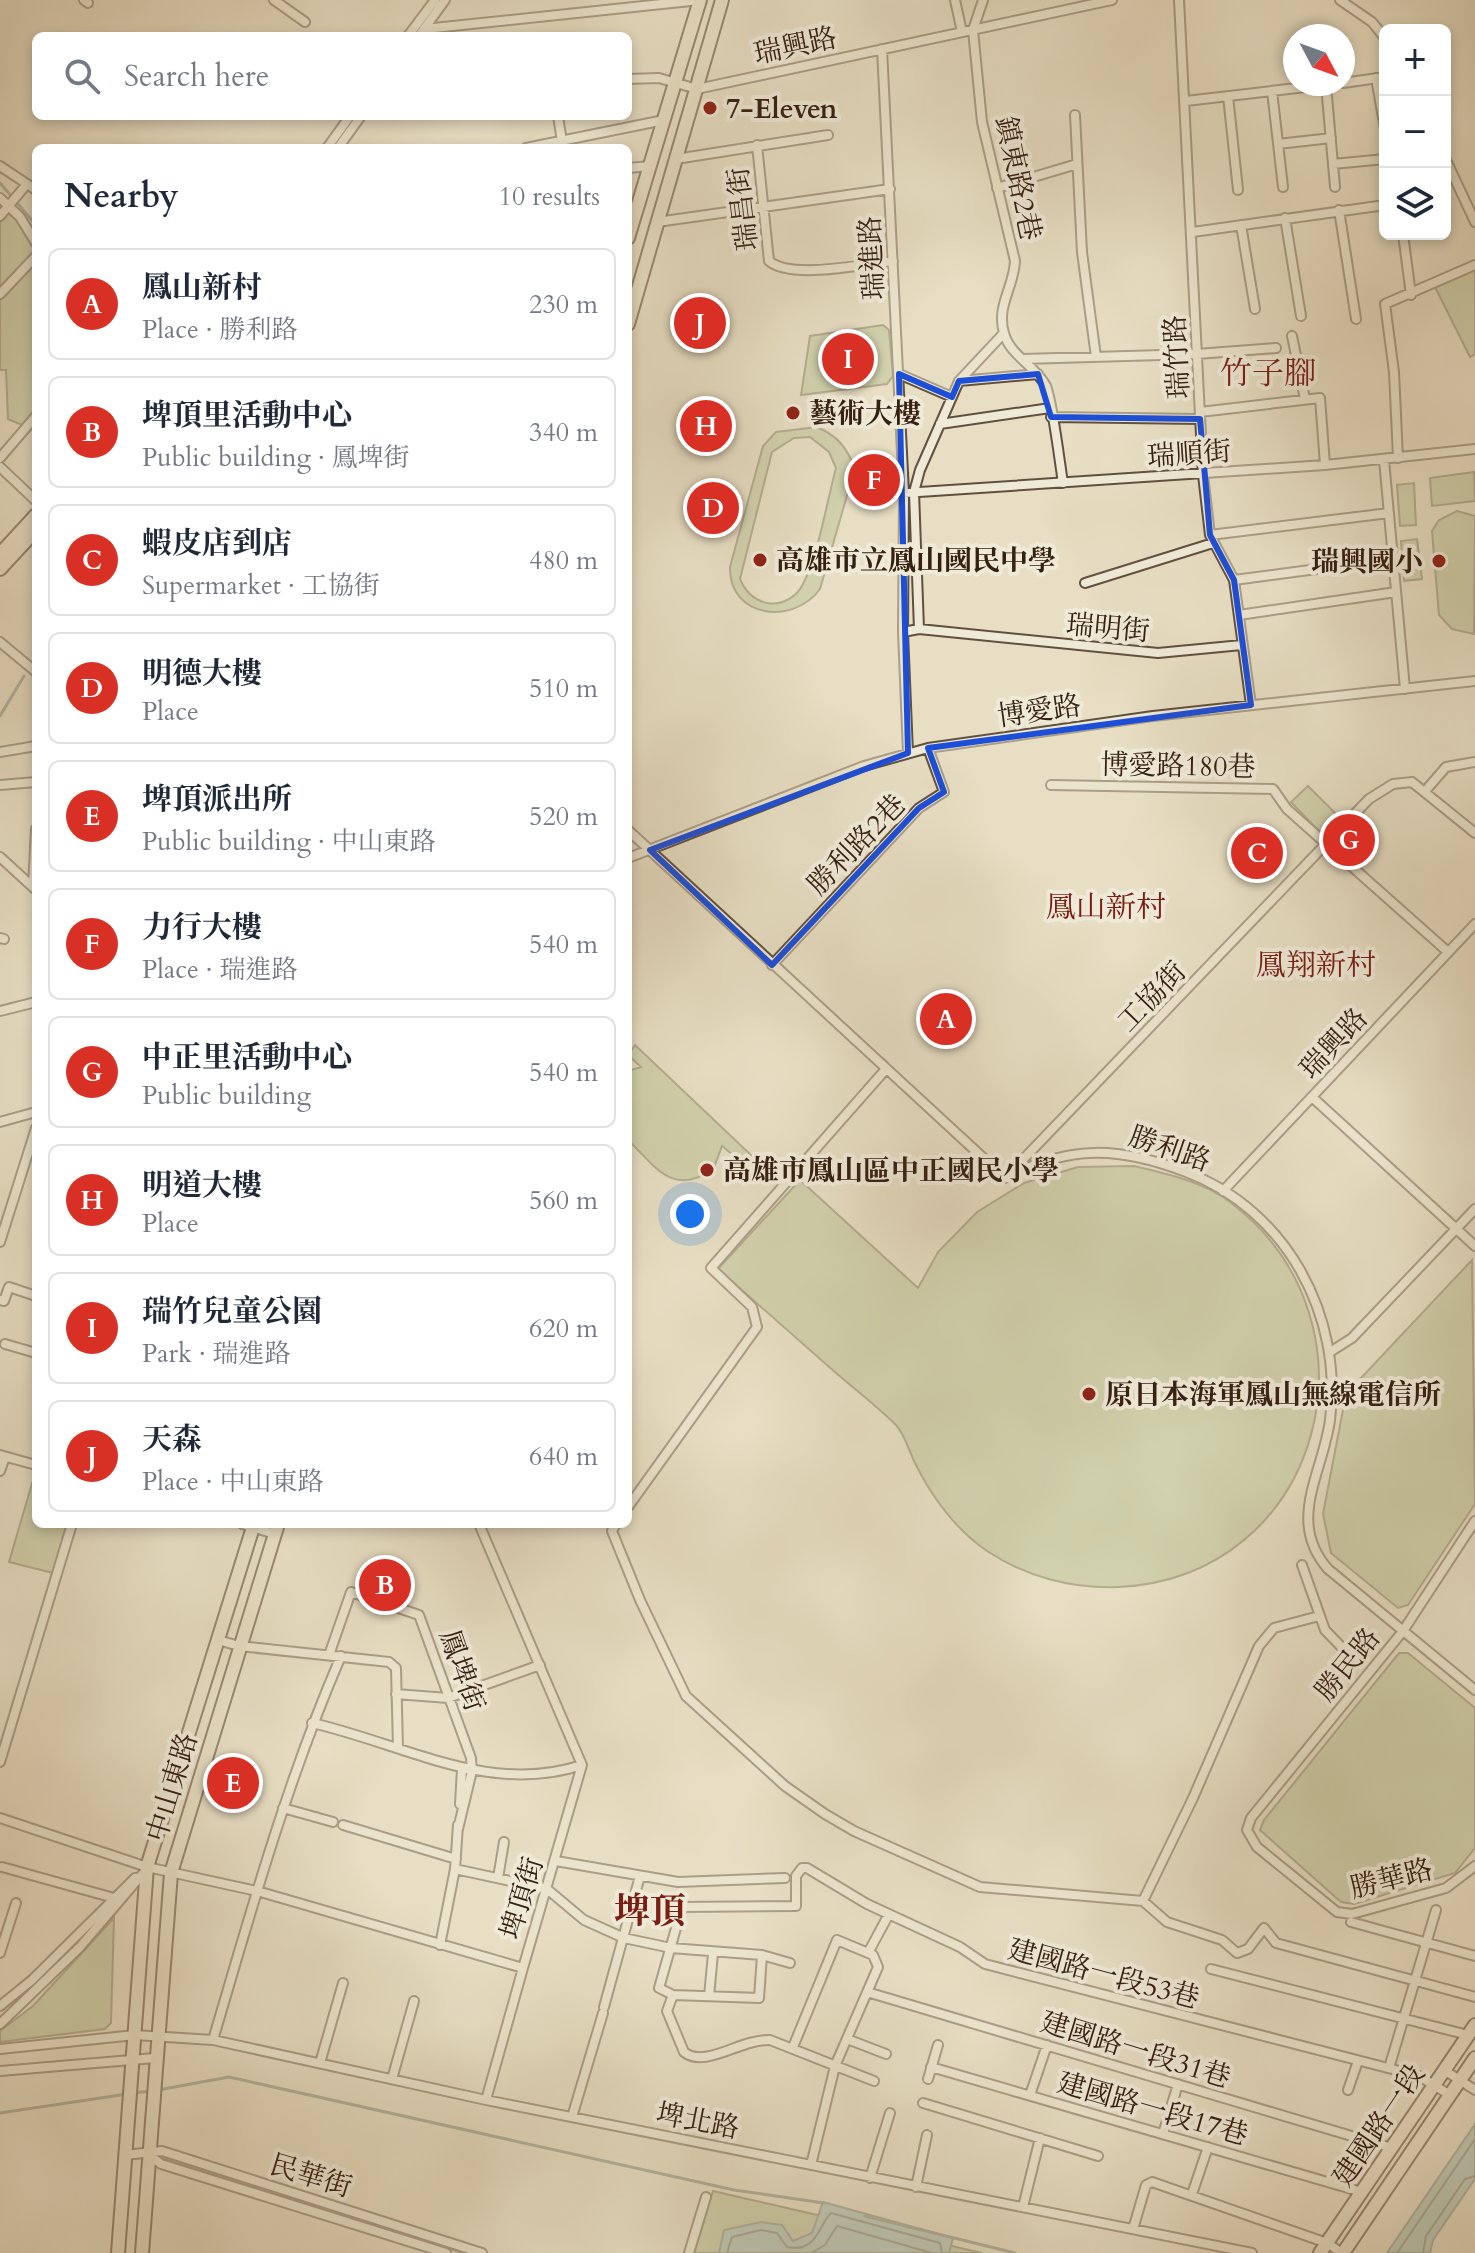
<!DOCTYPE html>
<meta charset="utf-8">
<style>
body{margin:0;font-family:Cardo,"Noto Serif TC",serif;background:#f2f2f3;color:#1f2937}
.controls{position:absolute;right:24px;top:24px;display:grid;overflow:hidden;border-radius:12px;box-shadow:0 4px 12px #0003}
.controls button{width:72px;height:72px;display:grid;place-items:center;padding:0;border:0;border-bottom:2px solid #e0e1e3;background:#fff;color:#1f2937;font:40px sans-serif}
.compass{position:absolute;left:1283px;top:24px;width:72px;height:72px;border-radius:50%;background:#fff;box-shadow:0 4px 12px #0003;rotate:131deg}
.you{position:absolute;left:690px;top:1214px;width:28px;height:28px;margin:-20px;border:6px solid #fff;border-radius:50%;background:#1a73e8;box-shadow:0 0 0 12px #1a73e833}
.badge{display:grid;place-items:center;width:52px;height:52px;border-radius:50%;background:#d93025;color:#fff;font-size:26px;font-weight:700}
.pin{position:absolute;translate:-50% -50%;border:4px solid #fff;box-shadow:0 2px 8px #0006}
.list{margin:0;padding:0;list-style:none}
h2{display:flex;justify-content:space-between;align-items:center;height:104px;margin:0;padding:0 32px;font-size:34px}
h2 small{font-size:26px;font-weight:400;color:#747a83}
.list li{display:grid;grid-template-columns:52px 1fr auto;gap:24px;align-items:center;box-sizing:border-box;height:112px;margin:0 16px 16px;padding:0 16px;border:2px solid #e0e1e3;border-radius:12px}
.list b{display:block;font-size:30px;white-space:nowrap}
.list p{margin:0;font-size:26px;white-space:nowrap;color:#747a83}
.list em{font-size:26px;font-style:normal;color:#747a83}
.icon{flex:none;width:44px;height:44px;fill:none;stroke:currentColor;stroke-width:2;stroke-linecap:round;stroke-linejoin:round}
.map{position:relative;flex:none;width:1475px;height:2253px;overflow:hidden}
.search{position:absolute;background:#fff;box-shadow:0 4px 12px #0003;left:32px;top:32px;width:600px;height:88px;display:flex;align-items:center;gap:20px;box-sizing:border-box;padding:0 28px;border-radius:12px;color:#747a83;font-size:30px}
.panel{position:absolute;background:#fff;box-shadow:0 4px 12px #0003;left:32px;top:144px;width:600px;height:1384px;border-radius:12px}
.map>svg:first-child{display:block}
.green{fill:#b7c193;stroke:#767052;stroke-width:2;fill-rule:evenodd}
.water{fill:#97bcb3;stroke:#707e72;stroke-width:2}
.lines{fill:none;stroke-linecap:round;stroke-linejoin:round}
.shore{stroke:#666e62;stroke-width:2}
.stream{stroke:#707e72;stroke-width:3}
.minor-casing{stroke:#62503e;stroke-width:12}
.primary-casing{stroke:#362011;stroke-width:16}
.minor{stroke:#efead8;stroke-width:8}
.primary{stroke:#e7dec3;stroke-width:12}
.marked{fill:none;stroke:#1d4ed8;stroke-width:6;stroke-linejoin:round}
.poi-dot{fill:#8f2418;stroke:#efead8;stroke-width:3}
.labels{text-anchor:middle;stroke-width:8;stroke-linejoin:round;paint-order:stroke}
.street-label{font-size:28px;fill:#362011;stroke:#efead8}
.poi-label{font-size:28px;font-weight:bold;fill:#362011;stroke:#efead8;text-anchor:start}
.neighbourhood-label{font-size:30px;fill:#7a1f14;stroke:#efead8}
.quarter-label{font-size:32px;fill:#7a1f14;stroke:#efead8}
.district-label{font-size:36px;font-weight:bold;fill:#7a1f14;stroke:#efead8}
</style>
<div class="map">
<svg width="1475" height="2253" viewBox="0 0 1475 2253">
<rect width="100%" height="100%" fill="#e7dec3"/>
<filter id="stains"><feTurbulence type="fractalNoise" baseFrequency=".0025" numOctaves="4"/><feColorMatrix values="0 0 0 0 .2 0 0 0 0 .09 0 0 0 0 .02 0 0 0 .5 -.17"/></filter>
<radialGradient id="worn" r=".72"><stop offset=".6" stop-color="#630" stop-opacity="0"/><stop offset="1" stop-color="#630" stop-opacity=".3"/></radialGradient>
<path class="green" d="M0,202L36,232V410L22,425L8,419L6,370H0Z
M1475,268V354L1470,357L1434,285Z
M883,325L889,330L893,376L887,384L801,395L810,336Z
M817,427C838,436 846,447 855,468L820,589C794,625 729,619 730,567L763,446L776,432ZM810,437L829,452L836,468C827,501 818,556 803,584C797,597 781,606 767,603C754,600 745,591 740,579L772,452L794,438Z
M1474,472L1475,501L1432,506L1430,478Z
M1414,483L1416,525L1400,526L1397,485Z
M1457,511L1475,516L1474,634L1452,629L1439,615L1432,531L1439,520Z
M1417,539L1422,579L1404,581L1401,541Z
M1308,786L1338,816L1321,833L1291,802Z
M635,1045L752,1156L744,1164L722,1146L713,1170C671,1196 657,1168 628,1140V1071L641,1067L628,1055Z
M1134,1166C1167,1174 1202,1181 1230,1202C1390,1323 1322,1577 1119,1587C1073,1589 1026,1577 987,1551C956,1530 931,1496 915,1463C909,1451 905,1435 896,1425C878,1407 856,1390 836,1373C797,1339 758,1304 718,1269L800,1180L918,1288L938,1252L977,1212L1024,1183L1078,1167Z
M1472,1260L1475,1504L1408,1605L1398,1608L1331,1553L1323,1514L1346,1394Z
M36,1470V1524H67L53,1573L9,1562Z
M1399,1653H1408L1475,1708V1848L1455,1873L1354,1904L1341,1902L1260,1830L1264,1820Z
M114,1918L111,2023L105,2029L0,2042V2031L33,2006Z
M713,2191L982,2253H694Z"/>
<path class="water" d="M1475,2124V2179L1433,2240L1430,2253H1387Z
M823,2202L953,2238L949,2253H719L724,2230L761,2222L782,2225L793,2241L812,2233Z"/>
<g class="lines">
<path class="shore" d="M727,2253L732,2237L761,2230L777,2233L787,2247C817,2253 818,2226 831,2213L940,2243L942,2253
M811,2253L825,2245L837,2226L932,2253
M1397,2253L1475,2139
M1423,2253L1426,2236L1465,2179L1475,2176"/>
<path class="stream" d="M0,183L36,225
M33,661L36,654
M0,716L24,676
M158,2090L229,2077L734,2190L824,2203
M134,2093L151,2091
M0,2113L127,2094
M163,2159L463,2253
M865,2216L1015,2253"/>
<g class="minor-casing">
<path id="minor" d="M84,0L88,3
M274,0L305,22
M955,0L962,32
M983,0L973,30L982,122L1015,261C1014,287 996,306 1004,333C1010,356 1035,365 1046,386C1052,399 1060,464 1063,483
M1179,0L1203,475L1210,535L1234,580L1251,705
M1340,0L1372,22L1385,38
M424,29L700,0
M408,36L435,0
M419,36L445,0
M882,49L904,493L903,632L908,753
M1376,78L1385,129
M628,79L659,78L697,89L1112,0
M1343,83L1385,77
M1326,85L1335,187
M1272,91L1283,187
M1228,96L1238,190
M1186,101L1331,84
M1075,115L1082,252L1096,357
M558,116L563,148
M1278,144L1331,138
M757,145L769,261C791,280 864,264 893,261
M327,148L350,116
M338,148L361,116
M526,148L664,120
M1445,158L1475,222
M676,159L828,135
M1333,164L1385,159
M0,166L36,190
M628,168L650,166
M997,188L1077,164
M0,198L20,217L36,243
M1339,210L1356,319
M0,216L27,184
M1285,218L1301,316
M657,222L890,189
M1241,225L1255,309
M1193,232L1385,205
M1403,234L1411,295
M0,294L36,256
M1292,336L1305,399
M1022,359L1197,354L1276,348
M899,374L952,397
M959,381L1038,374
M1200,412L1320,398L1325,465
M1051,417L1200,419
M940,424L1050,408
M0,458L36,416
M1398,458L1394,372L1385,304L1475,265
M1384,460L1405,689
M0,467L36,501
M904,493L1325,465L1475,449
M1210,535L1389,513
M1234,580L1393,559
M1085,583L1213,543
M1239,615L1396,592
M919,629L914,492L920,470L959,381L1004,333
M903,632L919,629L1158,653L1242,645
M0,642L36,672
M0,752L36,746
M0,785L36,782
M1051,785L1273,789L1287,809L1448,952
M1426,790L1446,767L1475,762
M628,830L1005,1178C1070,1145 1118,1146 1186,1172C1287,1210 1343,1316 1330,1420C1323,1473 1286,1521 1328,1569L1475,1690
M0,857L35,889
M628,858L864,766L928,748L1153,716L1475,681
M33,886L36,829
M0,938L4,939
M772,965L919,808L944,792L928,748
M0,1011L36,1002
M1312,1097L1475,1246
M0,1122L36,1112
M1011,1172L1369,799L1393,784L1412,782L1475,833
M1223,1191L1475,924
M0,1242L36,1128
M0,1300L4,1301L9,1287L36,1296
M5,1344L36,1353
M1330,1352L1352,1338L1475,1209
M0,1455L36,1465
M0,1471L5,1457
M628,1507L757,1327L752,1307L711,1268L886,1069
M1475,1521L1403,1631L1251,1818L1247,1830L1257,1847L1337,1912L1352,1914L1446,1888L1475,1866
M242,1524L275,1534
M616,1524L612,1531L640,1600L686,1696L785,1786L825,1814L854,1831L980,1887L1143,1901L1193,1798L1259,1646L1274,1628L1319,1616
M1302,1565L1325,1630L1354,1660
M218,1640L239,1646L389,1662L396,1668L398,1748
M329,1655L351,1592L419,1615L471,1758L472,1771L458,1829
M396,1694L448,1698L540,1665
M312,1723C402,1743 488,1796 582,1765
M0,1762L72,1524
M460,1804L462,1769
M283,1808L333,1822
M0,1818L147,1867L257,1891L523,1968L582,1765L479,1524
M343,1825L456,1859
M556,1861L678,1882L785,1878
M2,1867L114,1898
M455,1869L547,1889L584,1920L624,1938L671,1948L762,1955L790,1963
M498,1878L504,1842
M1143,1901L1167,1922L1222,1940L1237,1953L1248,1949L1264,1928L1276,1943L1475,1997
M1351,1922L1475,1956
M440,1945L455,1869L458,1825
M0,1953L16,1903
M868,1953L889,1914
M762,1955L759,1998L673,1995L659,1988L682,1907L796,1906V1876L802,1868H807L867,1904L960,1947L985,1964L1419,2076L1450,2095
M1211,1969L1468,2035
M867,1992L1392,2148
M673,1995L667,2011L684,2052C705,2069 740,2039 770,2040L874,2081
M709,1996L713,1954
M0,2006L32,1980L135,1878
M604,2007L640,1876
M0,2024L80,1947L145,1871
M847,2039L886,2054
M213,2040C251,1911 287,1781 341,1656
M793,2047L837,1940L873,1955L878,1967L835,2066L811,2165
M0,2049L135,2035L213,2040L486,2100L1252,2253
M320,2063L343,1983
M931,2067L1362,2192
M1389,2068L1436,1910
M1444,2070L1475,2090
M0,2071L155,2058
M392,2079L414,2001
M928,2079L938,2045
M1348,2090L1358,2061
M1030,2095L1047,2045
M486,2100L523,1968
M923,2103L1098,2156
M572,2117L603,2013
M1163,2134L1178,2084
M125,2155L162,2151L482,2253
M149,2155L161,2164L446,2253
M870,2178L890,2113
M916,2187L927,2135
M1192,2194L1208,2147
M1023,2207L1040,2138
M1133,2229L1146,2185L1152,2182L1327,2243L1342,2253
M689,2253L706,2197"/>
</g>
<g class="primary-casing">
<path id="primary" d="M628,238L700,0
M628,324L722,0
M0,554L36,515
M0,569L36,530
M118,2253L147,1867L254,1524
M142,2253L171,1873L278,1524
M1320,2253L1475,2025
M1343,2253L1475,2058"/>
</g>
<use href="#minor" class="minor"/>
<use href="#primary" class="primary"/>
</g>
<path d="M0 0H1475V2253H0ZM899,374L952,397L959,381L1038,374L1051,417L1200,419L1210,535L1234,580L1251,705L928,748L944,792L919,808L772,965L650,850L908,753Z" fill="#e7dec3" fill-opacity=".55" fill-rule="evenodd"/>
<path class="marked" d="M899,374L952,397L959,381L1038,374L1051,417L1200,419L1210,535L1234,580L1251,705L928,748L944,792L919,808L772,965L650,850L908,753Z"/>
<g class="poi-dot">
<circle cx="710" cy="108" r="8"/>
<circle cx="793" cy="413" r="8"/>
<circle cx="760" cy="560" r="8"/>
<circle cx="1439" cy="561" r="8"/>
<circle cx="707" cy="1170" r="8"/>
<circle cx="1089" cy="1394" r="8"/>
</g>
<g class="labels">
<g class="street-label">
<text transform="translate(795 45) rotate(-12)" y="10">瑞興路</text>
<text transform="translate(1019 178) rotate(78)" y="10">鎮東路2巷</text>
<text transform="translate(742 209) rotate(-97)" y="10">瑞昌街</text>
<text transform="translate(871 258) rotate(-93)" y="10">瑞進路</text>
<text transform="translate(1176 357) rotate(-93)" y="10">瑞竹路</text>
<text transform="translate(1189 453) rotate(-4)" y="10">瑞順街</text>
<text transform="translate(1108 627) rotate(5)" y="10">瑞明街</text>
<text transform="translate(1039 710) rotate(-8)" y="10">博愛路</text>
<text transform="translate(1178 765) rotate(1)" y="10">博愛路180巷</text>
<text transform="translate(856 844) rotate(-46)" y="10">勝利路2巷</text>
<text transform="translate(1151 996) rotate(-46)" y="10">工協街</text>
<text transform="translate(1333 1043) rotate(-47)" y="10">瑞興路</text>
<text transform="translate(1170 1148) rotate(19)" y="10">勝利路</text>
<text transform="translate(1347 1664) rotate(-51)" y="10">勝民路</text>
<text transform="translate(463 1670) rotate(71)" y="10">鳳埤街</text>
<text transform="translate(171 1787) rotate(-73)" y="10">中山東路</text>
<text transform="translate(1391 1878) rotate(-14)" y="10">勝華路</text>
<text transform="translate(521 1898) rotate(-73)" y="10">埤頂街</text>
<text transform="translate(1104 1973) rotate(15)" y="10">建國路一段53巷</text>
<text transform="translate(1136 2049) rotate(17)" y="10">建國路一段31巷</text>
<text transform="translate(1153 2108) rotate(16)" y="10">建國路一段17巷</text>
<text transform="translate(698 2120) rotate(11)" y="10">埤北路</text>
<text transform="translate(1378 2125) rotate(-56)" y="10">建國路一段</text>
<text transform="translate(311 2175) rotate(17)" y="10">民華街</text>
</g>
<g class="poi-label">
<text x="726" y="118">7-Eleven</text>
<text x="809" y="423">藝術大樓</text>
<text x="776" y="570">高雄市立鳳山國民中學</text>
<text x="1423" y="571" text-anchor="end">瑞興國小</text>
<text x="723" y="1180">高雄市鳳山區中正國民小學</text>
<text x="1105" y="1404">原日本海軍鳳山無線電信所</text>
</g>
<g class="neighbourhood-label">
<text x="1106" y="917">鳳山新村</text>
<text x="1316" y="975">鳳翔新村</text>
</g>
<g class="quarter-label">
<text x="1268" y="384">竹子腳</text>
</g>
<g class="district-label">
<text x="650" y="1923">埤頂</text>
</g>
</g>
<rect width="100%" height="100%" filter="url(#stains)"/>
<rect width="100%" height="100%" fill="url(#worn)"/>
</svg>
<div class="controls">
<button>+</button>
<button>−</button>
<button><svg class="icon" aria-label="layers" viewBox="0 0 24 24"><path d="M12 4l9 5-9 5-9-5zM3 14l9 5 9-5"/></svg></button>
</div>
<svg class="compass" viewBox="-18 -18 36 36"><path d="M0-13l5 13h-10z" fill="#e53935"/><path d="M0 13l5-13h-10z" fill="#747a83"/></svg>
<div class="you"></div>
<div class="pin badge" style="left:946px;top:1019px">A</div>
<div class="pin badge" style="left:385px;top:1585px">B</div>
<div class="pin badge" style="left:1257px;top:853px">C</div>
<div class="pin badge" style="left:713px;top:508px">D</div>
<div class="pin badge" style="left:233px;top:1783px">E</div>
<div class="pin badge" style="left:874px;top:480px">F</div>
<div class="pin badge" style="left:1349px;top:840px">G</div>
<div class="pin badge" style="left:706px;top:426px">H</div>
<div class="pin badge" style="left:848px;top:359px">I</div>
<div class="pin badge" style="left:700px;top:323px">J</div>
<div class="search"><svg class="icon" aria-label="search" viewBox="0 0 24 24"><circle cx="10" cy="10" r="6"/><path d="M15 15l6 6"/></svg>Search here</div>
<section class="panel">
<h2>Nearby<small>10 results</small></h2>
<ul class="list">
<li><span class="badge">A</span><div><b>鳳山新村</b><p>Place · 勝利路</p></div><em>230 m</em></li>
<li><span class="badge">B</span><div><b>埤頂里活動中心</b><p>Public building · 鳳埤街</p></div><em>340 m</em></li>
<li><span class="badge">C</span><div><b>蝦皮店到店</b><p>Supermarket · 工協街</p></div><em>480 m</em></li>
<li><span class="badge">D</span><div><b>明德大樓</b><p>Place</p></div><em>510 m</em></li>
<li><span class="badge">E</span><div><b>埤頂派出所</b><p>Public building · 中山東路</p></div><em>520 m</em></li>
<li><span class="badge">F</span><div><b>力行大樓</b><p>Place · 瑞進路</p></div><em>540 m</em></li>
<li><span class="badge">G</span><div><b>中正里活動中心</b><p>Public building</p></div><em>540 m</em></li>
<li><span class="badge">H</span><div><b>明道大樓</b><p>Place</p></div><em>560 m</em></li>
<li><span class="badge">I</span><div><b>瑞竹兒童公園</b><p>Park · 瑞進路</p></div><em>620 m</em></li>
<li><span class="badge">J</span><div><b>天森</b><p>Place · 中山東路</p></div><em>640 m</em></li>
</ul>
</section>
</div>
